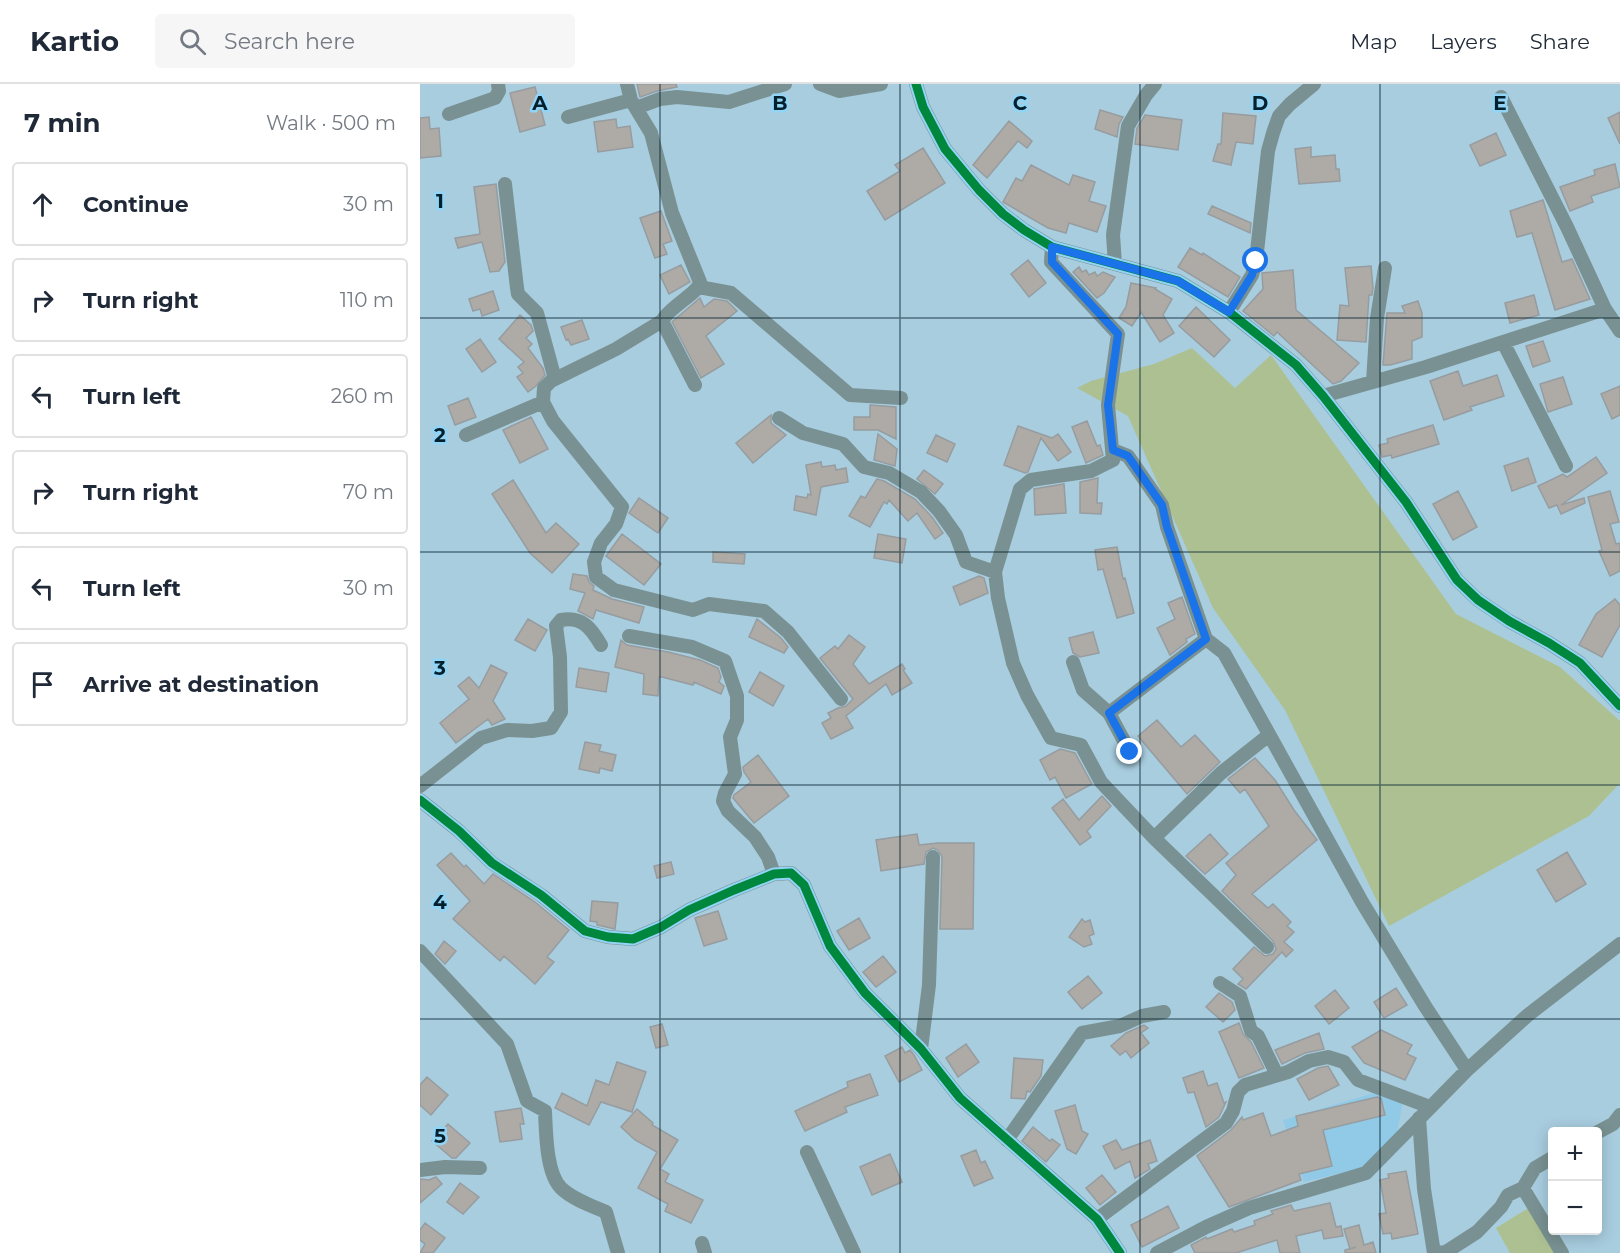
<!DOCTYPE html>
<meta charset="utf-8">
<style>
body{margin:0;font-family:Montserrat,sans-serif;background:#f6f6f7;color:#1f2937}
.controls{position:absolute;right:18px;bottom:18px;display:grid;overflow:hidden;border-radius:6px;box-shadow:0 3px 15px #0003}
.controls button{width:54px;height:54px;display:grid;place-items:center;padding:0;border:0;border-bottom:2px solid #e0e1e3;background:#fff;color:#1f2937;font:30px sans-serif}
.stop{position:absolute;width:18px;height:18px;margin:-14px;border:4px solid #1a73e8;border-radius:50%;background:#fff}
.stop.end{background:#1a73e8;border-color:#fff;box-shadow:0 2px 6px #0008}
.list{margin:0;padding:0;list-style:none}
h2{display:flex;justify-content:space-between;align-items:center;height:78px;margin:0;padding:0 24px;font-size:26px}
h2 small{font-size:20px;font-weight:400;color:#747a83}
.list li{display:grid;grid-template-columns:39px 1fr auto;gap:18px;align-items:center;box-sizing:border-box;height:84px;margin:0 12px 12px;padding:0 12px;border:2px solid #e0e1e3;border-radius:6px}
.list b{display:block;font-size:22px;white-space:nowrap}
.list em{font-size:20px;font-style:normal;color:#747a83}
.icon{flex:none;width:33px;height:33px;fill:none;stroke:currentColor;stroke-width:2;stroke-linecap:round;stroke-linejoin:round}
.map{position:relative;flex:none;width:1200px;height:1169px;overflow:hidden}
header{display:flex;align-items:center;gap:36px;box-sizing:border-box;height:84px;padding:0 30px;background:#fff;border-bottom:2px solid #e0e1e3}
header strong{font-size:28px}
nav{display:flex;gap:33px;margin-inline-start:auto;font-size:21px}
.search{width:420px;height:54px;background:#f6f6f7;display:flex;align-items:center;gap:15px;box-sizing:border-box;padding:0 21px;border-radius:6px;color:#747a83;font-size:22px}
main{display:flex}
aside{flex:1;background:#fff}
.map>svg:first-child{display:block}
.built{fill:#90cae7}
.green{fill:#adc092}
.building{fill:#aeaba6;stroke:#969c9f;stroke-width:1.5}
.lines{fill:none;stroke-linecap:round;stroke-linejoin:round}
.minor{stroke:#799192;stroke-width:14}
.cycleway-casing{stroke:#92d4f6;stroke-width:13}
.cycleway{stroke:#00873e;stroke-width:9}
.route{stroke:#1a73e8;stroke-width:8}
.grid{fill:none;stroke:#04202c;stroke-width:1.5;stroke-opacity:0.55}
.grid-label{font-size:20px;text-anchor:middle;font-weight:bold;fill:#04202c;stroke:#92d4f6;stroke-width:5;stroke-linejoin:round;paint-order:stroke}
</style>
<header>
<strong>Kartio</strong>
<div class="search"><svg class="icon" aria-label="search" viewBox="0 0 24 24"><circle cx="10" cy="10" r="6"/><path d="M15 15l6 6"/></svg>Search here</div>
<nav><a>Map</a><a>Layers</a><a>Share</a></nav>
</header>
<main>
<aside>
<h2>7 min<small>Walk · 500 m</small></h2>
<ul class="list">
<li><svg class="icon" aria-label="ahead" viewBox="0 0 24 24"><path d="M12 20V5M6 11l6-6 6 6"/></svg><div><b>Continue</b></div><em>30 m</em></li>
<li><svg class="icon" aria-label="right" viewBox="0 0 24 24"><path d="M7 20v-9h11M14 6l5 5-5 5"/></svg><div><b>Turn right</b></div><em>110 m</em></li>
<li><svg class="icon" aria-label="left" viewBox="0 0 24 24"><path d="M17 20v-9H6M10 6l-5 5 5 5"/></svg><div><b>Turn left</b></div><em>260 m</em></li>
<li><svg class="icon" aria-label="right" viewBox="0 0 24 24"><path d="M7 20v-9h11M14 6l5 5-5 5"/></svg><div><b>Turn right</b></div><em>70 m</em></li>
<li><svg class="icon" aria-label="left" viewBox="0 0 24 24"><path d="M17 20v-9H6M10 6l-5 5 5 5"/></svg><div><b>Turn left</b></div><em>30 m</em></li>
<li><svg class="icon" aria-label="arrive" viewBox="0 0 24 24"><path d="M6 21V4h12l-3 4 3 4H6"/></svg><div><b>Arrive at destination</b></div></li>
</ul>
</aside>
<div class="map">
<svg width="1200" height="1169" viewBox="0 0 1200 1169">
<rect width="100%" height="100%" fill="#a8cddf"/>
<path class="built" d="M961,1007L983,1017L977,1048L945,1083L884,1098L863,1036Z"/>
<path class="green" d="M772,264L815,304L851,271L1036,530L1140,583L1200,637V699L1169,732L969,842L865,626L793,524L708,332L657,304L671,297L734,280Z
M1110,1123L1140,1169H1090L1076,1144Z"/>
<path class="building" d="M217,0H256L257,3L237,7L220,13Z
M115,3L125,41L100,48L90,9Z
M680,26L703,33L699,40L697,53L675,45Z
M1200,28V60L1188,34Z
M803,29L836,32L833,60L816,58L811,81L793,77L798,60H801Z
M725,31L762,36L758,66L715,60L717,44Z
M9,33L10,45L19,44L21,72L0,74V34Z
M196,35L197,44L210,42L213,63L178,68L174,38Z
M589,37L612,57L607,64L598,57L567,94L553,81Z
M1076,49L1086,71L1060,82L1050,61Z
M891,63V73L915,71L916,85H919L920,97L879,100L875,65Z
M503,64L525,99L465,136L447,107L480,87L475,81Z
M1195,80L1200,103L1171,112L1173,118L1150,127L1140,103L1175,91L1174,86Z
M611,81L649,101L653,91L675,98L669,117L686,122L677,148L649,139L646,149L628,144L583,118L596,94L602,97Z
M76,100L85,178L79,187L70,188L62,158L38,164L35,154L60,150L54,103Z
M1123,116L1142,178L1152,175L1170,215L1135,226L1112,149L1097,153L1090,127Z
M792,122L831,139L830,149L788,130Z
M241,127L252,157L243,160L247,170L235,174L220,134Z
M770,164L782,171L783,169L820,193L808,213L758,183Z
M608,176L626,199L609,213L591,190Z
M261,181L270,198L249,210L240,191Z
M951,182L953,204L952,211H949L946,258L917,256L920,221L929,222L925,184Z
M659,183L662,188L666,186L669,191L675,188L677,192L683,188L695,193L684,209L677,214L653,188Z
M873,186L876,226L939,279L921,297L913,300L857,248L854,252L823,227L843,205L842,189Z
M711,199L736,204L735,205L752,215L743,231L754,249L740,258L721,228L712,242L699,234L706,223Z
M73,207L79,226L62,232L60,225L53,227L49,215Z
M1114,211L1119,231L1090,239L1085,219Z
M280,214L284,223L294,215L307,217L317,227L286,252L304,280L281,294L252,238Z
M998,217L1002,229V253L992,257V275L970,281H963L967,229H985L982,222Z
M776,223L810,256L794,273L759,242Z
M100,231L111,241L113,247L106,254L112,260L108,264L123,284L125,291L116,302L108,308L97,293L103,289L98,283L104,278L79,255Z
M162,236L169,255L151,261L148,255L146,256L141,243Z
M60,255L76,278L62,288L46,265Z
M1123,257L1130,277L1113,283L1106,262Z
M1038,287L1043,302L1077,291L1084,312L1050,323L1052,326L1024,336L1010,297Z
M1143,293L1152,320L1128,328L1120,300Z
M1200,302V331L1192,335L1181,310Z
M48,314L56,333L35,341L28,322Z
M450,321L476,323V355L458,346H434V333H450Z
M351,331V339L366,351L333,379L316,359Z
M111,333L128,365L100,379L83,346Z
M667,337L677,362L680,361L683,371L666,379L652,343Z
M1013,341L1019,360L972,374L971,371L962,373L959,361L968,359L967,355Z
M598,342L632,354L638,350L651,368L638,377L621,354L608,388L605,389L584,381Z
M458,350L477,365L475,382L454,376Z
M516,351L535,360L527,378L507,369Z
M1176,373L1187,389L1141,421L1164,414L1165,419L1141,430L1137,421L1129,424L1118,402L1143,390L1147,393Z
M1108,374L1116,398L1092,407L1084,382Z
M401,378L402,383L415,381L416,386L426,384L428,398L401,403L396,431L374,426L376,412L387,414L388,410L391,411L386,381Z
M504,386L523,400L515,410L497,395Z
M678,394L677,419H682L681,430L660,429V398Z
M457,395L464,397L495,415L512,433L523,449L515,455L497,429L488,437L469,416L467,420L464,418L450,443L429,432L441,412L445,414Z
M93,396L126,449L136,439L159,460L132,489L110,469L72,410Z
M644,400L646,429L615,431L614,405Z
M1038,407L1057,443L1033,456L1013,420Z
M1190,407L1199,438L1190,440L1196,460L1200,459V487L1190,492L1179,467L1182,466L1168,413Z
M219,414L248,434L238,449L209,429Z
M202,450L241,480L224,501L186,472Z
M458,450L486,455L482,479L454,474Z
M697,463L703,495L705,494L714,529L697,534L683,485L678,486L675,466Z
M293,468L325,470L324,480L293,478Z
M153,490L167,492L169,498L174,502L173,506L192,515L224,523L219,539L176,526L173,535L158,527L165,509L150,505Z
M559,492L564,494L568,509L540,521L533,503Z
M762,513L775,550L766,555L767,558L750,571L737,544L755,535L748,519Z
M1195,515L1200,521V541L1182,573L1159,561L1176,530Z
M108,535L127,546L115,567L95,556Z
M337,535L361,554L368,563L364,569L329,553Z
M673,548L679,569L660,573L653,569L649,554Z
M429,551L445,563L433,580L449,600L482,580L485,585L483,586L492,599L472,611L466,600L426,632L433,644L411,655L402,639L411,634L408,629L418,624L426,622L433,615L400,574L415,562L418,565Z
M201,556L207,561L248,568L280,576L298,584L301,593L299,598L304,602L301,610L274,598L273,601L242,593H239L238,612L223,610L224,590L195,583Z
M71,581L87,589L73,617L85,635L72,641L68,635L36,659L20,639L49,615L38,602L49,593L59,604Z
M159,584L189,589L186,608L156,603Z
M340,588L364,602L353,622L329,608Z
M737,636L761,663L775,651L800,678L767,710L718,652Z
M165,658L181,661L179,667L196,671L192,687L180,684L179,689L159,685Z
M640,665L655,669L672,700L646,714L635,693L630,696L620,676Z
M338,671L369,712L334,739L313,714L314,711L331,698L324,688L323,683Z
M835,674L855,696L874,726L897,756L832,810L848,824L853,820L871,838L867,842L874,848L864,858L873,866L866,873L862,868L826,905L818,900L823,895L813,885L834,863L845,872L853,870L856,865L853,857L802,807L816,791L806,779L849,742L825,705L820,709L808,695Z
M682,712L691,722L667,747L671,753L660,761L632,724L643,715L659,736Z
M497,750L499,761L518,759H554L553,845H520L522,773L518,766L513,764L506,768L504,780L461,787L456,756Z
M790,750L808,770L785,790L766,772Z
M1147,768L1166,800L1136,818L1117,786Z
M31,769L44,783L46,781L64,800L73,790L115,818L149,846L127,873L134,878L115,900L84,872L80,877L33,835L50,817L17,781Z
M251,778L254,790L237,794L234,782Z
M172,817L198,819L195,845L177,841V838L170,837Z
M298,827L307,855L284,862L275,834Z
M439,834L450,854L429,866L417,847Z
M662,835L665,838L670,836L674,850L669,852L672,860L664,863L649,853Z
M24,857L36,867L25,880L15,870Z
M463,872L476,888L456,903L443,888Z
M668,892L682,909L662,925L648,908Z
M976,904L987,921L964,934L954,918Z
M915,906L929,924L909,940L895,922Z
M799,909L812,918L815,926L803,938L786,923Z
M819,939L823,950L831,958L844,984L819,994L799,948Z
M242,940L248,961L236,964L230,943Z
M724,941L728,944L721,949L729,959L711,974L706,967L700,971L691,962L706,949Z
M961,946L992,961L987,970L996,974L985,996L944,979L932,963Z
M899,949L904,965L885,969L862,980L855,966Z
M546,960L559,978L538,993L526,974Z
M482,963L485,969L490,966L494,971L502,986L479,998L465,972Z
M594,974L623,976L621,992L610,1008L607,1007L605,1015L591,1014Z
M197,978L226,988L212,1028L181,1018L169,1041L135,1024L142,1009L167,1022L176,996L189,1001Z
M908,982L919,1001L889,1016L877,995L898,984Z
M783,987L788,1002L797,999L804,1019L806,1018L799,1033L786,1043L774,1008L768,1009L763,994Z
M450,990L458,1011L425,1023L427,1028L385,1047L375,1027L428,1003L427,998Z
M7,993L28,1011L11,1031L0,1021V1001Z
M957,1013L961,1014L965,1031L903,1046L912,1082L879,1090L881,1096L809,1123L777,1072L811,1046L822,1033L823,1036L843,1029L851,1052L878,1042L876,1032Z
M655,1021L662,1047L668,1050L656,1070L647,1065L635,1027Z
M101,1024L104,1040H100L102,1055L80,1058L75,1028Z
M217,1025L233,1039L232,1041L258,1056L240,1085L249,1090L245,1098L283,1116L271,1139L245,1127L248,1120L218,1104L237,1068L215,1056L201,1043Z
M28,1040L50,1059L36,1074H32L12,1057Z
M613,1043L630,1057L632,1055L640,1061L626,1078L602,1057Z
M696,1056L702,1066L730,1056L737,1077L728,1080L730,1085L715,1094L710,1077L695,1085L683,1062Z
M556,1066L561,1079L565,1077L573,1094L554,1102L541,1072Z
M470,1070L482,1098L452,1111L440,1083Z
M986,1087L998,1150L972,1155L971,1149L963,1150L959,1130L966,1129L960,1096L969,1094L968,1090Z
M682,1091L696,1108L680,1121L666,1104Z
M16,1093L22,1100L0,1119V1095L9,1096Z
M40,1099L59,1113L43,1130L27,1118Z
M910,1119L916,1143L921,1142L923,1152L904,1155L902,1146L876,1152L880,1169H860L857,1156L816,1169H775L771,1161L786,1153L787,1155L812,1145L814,1148L835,1141L834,1137L853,1130L851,1127L871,1121L874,1127Z
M748,1122L759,1144L722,1163L711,1141Z
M5,1139L25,1154L13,1169H0L5,1160L0,1156V1146Z
M939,1141L944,1161L953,1158L956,1169H925V1166L936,1163L930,1165L924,1145Z"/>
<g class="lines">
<path class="minor" d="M207,0L211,16L231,49L252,129L280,198C279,209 250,222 242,237L196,265L131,297L124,304L123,318L133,337L202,423L196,440L181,459L174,478L176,493L194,506L273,526L289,520L344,527L368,548L421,615
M400,0L419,7L461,0
M496,0L503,23L525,65L559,106L583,130L604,146L632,163L758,197L809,228L876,281L903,312L986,418L1037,496L1058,516L1089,537L1129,559L1160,579L1200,622
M1081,13L1147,143L1185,225
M216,24L240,15L257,13L309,18L365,0
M29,30L75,14L79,7L78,0
M148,33L211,16
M85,100L97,204L98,210L117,229L135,295
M632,163L631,178L698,250L688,321L693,376L671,387L611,396L600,405L575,488L578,514L593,579L607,611L631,654L661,661L681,698L734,754L847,863
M695,180L693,151L708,42L726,11L735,0
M279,203L311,209L430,311L481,314
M809,228L832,191L836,177L848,67L853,49L859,32L870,20L894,0
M242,237L275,301
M1083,258L1146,382
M953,298L957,234L965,184
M903,312L1006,283L1185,225L1200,247
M359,334L383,349L423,360L444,383L469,389L501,408L519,427L536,451L546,478L575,488
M46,351L123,318
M693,366L708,372L742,421L747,443L786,555L804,569L942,818L1005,922L1047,986
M209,552L272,563L305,577L317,612V636L310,653L315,690L305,709L303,717L308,727L335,753L348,773L354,790
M653,578L663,606L689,629L710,668
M689,629L786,555
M0,702L61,654L87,646L112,647L131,644L141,628L140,573L136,542L141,536C162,532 171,544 181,561
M0,716L39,747L72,779L121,811L165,847L188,853L213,855L241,843L269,826L314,806L354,790L371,789L384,801L410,862L445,909L501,965L540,1014L677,1135L700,1169
M734,754L801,689L849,651
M0,867L87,960L107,1017L125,1027C126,1048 126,1089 141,1104C152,1115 172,1122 186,1128L198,1169
M800,899L820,912L831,947L838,952L857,991
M501,965L509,901L513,773
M999,1034L1004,1105L1014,1169
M1178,1048L1193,1040L1200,1031
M587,1056L662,949L700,942L722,932L744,928
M387,1068L434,1169
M0,1086L25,1083L60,1084
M1103,1104L1142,1169
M677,1135L806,1039L813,1027L818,1008L825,1001L868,988L889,977L908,973L924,978L938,996L1010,1023
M282,1159L285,1169
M737,1169L786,1143L829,1124L946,1089L1047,986L1108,931L1200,860
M1018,1169L1026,1168L1057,1148L1081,1123L1088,1111L1103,1104L1115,1084L1132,1074"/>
<g class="cycleway-casing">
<path id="cycleway" d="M496,0L503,23L525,65L559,106L583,130L604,146L632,163L758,197L809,228L876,281L903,312L986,418L1037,496L1058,516L1089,537L1129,559L1160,579L1200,622
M0,716L39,747L72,779L121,811L165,847L188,853L213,855L241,843L269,826L314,806L354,790L371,789L384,801L410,862L445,909L501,965L540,1014L677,1135L700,1169"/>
</g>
<use href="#cycleway" class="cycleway"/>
</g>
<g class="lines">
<path class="route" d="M710,668L689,629L786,555L747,443L742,421L708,372L693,366L688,321L698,250L632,178V163L758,197L809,228L832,191L836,177"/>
</g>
<path class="grid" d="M240,0V1169M480,0V1169M720,0V1169M960,0V1169M0,234H1200M0,468H1200M0,701H1200M0,935H1200"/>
<g class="grid-label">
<text x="120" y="26">A</text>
<text x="360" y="26">B</text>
<text x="600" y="26">C</text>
<text x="840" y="26">D</text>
<text x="1080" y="26">E</text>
<text x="20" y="124">1</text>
<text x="20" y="358">2</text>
<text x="20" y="591">3</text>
<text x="20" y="825">4</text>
<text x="20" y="1059">5</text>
</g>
</svg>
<div class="controls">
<button>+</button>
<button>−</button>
</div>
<div class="stop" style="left:836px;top:177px"></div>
<div class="stop end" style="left:710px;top:668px"></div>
</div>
</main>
